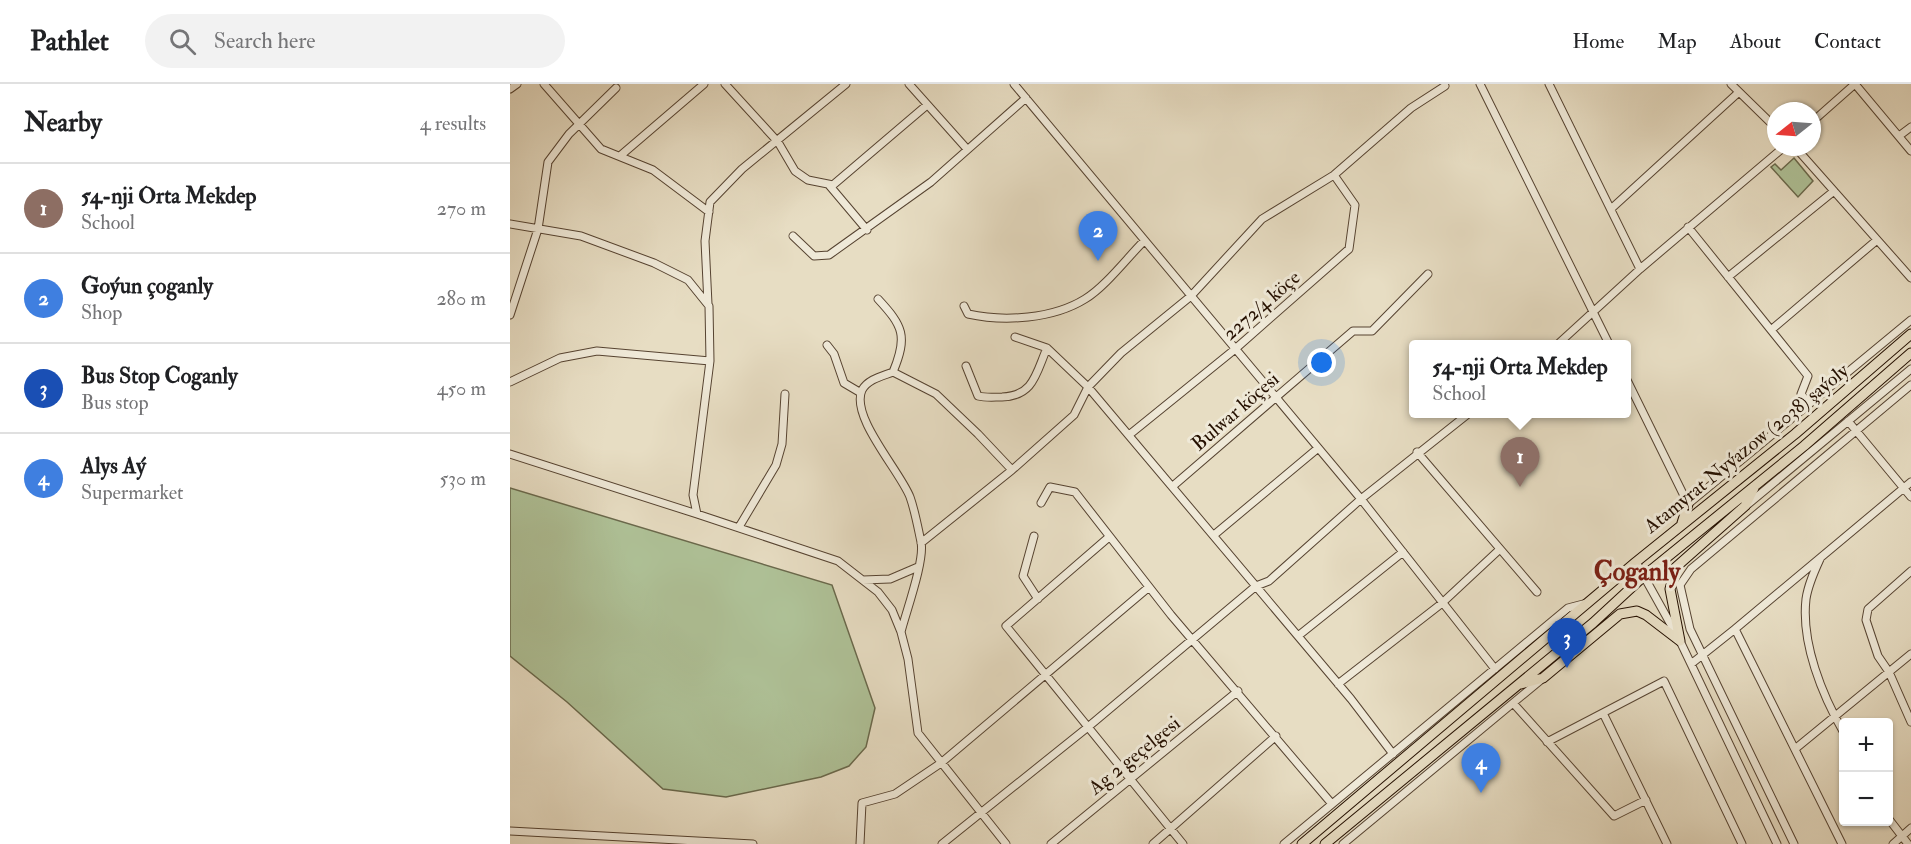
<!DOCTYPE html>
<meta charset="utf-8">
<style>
body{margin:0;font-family:"IM FELL Double Pica",serif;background:#f2f2f2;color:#202124}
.controls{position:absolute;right:18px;bottom:18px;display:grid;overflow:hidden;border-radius:6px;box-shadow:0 2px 4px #0004}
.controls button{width:54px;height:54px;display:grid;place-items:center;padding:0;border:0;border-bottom:2px solid #e0e0e0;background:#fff;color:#202124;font:30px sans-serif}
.compass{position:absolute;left:1257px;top:18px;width:54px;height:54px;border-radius:50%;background:#fff;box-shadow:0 2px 4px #0004;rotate:253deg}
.you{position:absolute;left:812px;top:279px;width:21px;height:21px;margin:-15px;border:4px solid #fff;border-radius:50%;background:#1a73e8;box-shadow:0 0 0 9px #1a73e833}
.badge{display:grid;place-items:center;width:39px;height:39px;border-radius:50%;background:#8f2418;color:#fff;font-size:20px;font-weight:700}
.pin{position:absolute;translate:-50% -50px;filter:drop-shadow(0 2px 3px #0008)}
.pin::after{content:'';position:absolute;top:32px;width:21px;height:18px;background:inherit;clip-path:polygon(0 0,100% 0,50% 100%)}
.popup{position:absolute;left:899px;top:256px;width:222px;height:78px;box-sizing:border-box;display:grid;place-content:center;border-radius:6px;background:#fff;filter:drop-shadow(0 2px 4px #0005);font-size:20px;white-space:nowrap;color:#757577}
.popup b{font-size:22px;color:#202124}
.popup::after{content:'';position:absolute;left:50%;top:100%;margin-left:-12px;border:12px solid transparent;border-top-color:#fff}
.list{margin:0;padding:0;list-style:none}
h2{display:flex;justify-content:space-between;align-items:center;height:78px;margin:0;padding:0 24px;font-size:26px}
h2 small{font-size:20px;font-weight:400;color:#757577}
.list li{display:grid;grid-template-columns:39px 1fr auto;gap:18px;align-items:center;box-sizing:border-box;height:90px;padding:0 24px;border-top:2px solid #e0e0e0}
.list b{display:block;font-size:22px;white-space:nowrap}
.list p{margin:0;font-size:20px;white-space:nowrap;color:#757577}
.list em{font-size:20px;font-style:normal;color:#757577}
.icon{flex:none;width:33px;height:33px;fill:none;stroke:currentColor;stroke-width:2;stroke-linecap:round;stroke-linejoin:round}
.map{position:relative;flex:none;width:1401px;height:760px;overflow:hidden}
header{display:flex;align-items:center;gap:36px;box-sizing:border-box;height:84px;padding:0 30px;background:#fff;border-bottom:2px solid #e0e0e0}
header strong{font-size:28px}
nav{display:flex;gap:33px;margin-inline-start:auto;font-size:21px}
.search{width:420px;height:54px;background:#f2f2f2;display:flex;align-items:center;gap:15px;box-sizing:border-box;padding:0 21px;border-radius:33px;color:#757577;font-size:22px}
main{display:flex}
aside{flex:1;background:#fff}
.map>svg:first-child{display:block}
.green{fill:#afc298;stroke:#6a694c;stroke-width:1.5}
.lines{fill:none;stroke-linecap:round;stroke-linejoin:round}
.minor-casing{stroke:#564331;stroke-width:9}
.major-casing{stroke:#251000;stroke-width:11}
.minor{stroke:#efe9d8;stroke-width:7}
.major{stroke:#e7ddc3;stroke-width:9}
.labels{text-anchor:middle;stroke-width:6;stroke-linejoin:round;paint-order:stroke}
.street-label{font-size:20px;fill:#251000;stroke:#efe9d8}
.district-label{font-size:26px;font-weight:bold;fill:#7a1f14;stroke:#efe9d8}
</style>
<header>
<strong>Pathlet</strong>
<div class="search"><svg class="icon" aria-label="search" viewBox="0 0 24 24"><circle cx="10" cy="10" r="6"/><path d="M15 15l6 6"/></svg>Search here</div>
<nav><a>Home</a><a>Map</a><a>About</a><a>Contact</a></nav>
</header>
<main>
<aside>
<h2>Nearby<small>4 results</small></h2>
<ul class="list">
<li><span class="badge" style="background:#8d6e63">1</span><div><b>54-nji Orta Mekdep</b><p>School</p></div><em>270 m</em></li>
<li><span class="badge" style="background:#3f7fe0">2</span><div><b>Goýun çoganly</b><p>Shop</p></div><em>280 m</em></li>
<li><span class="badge" style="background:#1a4fb4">3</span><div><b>Bus Stop Coganly</b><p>Bus stop</p></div><em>450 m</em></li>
<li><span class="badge" style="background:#3f7fe0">4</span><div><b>Alys Aý</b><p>Supermarket</p></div><em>530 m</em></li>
</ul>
</aside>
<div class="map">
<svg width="1401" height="760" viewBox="0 0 1401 760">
<rect width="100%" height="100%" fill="#e7ddc3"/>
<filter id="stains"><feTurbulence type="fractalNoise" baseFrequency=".00333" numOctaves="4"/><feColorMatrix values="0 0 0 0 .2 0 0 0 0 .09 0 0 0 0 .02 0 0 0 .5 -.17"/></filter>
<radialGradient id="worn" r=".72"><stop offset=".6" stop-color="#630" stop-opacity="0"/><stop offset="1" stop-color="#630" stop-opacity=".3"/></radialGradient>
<path class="green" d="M1284,74L1303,97L1288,113L1261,83L1265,80L1271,86Z
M0,404L322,501L365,624L356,663L339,682L311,693L216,713L153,705L57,618L0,572Z"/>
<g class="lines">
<g class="minor-casing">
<path id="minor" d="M34,0L91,65L143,86L199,128
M215,0L268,58L285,87L298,96L323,101L417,21
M399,0L457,65
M504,0L851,415L985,585
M970,0L1099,260
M1039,0L1130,185
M1221,0L1266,44
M1345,0L1401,67
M0,5L7,0
M1302,38L1345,0
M1389,52L1401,43
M1285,63L1401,194
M110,72L194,0
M319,101L357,146
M1102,124L1229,8
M0,140L71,152L144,179L178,196L199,222L200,277L183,411L187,430L328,477L368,508L382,526L391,548L398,575L408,649L496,760
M1178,143L1298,292L1291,310L1299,320
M283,152L304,172L319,171L421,98L516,14
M1218,193L1324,107
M368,215C393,242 398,252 383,288C373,292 358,295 352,306C340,333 390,387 400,413C405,427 408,444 411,458C415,476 396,528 391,548
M198,220L195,157L200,118L232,85L336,0
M454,222L458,230C494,238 543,235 575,215C595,203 617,174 634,157
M0,231L28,145L38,78L59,50L106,4
M1261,246L1367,156
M505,253L537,264L578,303L841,615L883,670
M1048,260L1130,185L1274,63
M317,261L324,270L334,299L351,309
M456,282L468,312C476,314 484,313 492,313C524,312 526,289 537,264
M383,288L426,310L468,350L502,386
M1116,294L1178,420L1401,236
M0,298L50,274L87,267L200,277
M1338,337L1401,413
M619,351L724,266L839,165L845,121L824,91
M907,368L1027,508
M0,370L187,430
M663,402L843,247H862L918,190
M531,419L540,403L565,408L661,531L822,720
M1237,421L1401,285
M229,443L266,381L272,360L275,310
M704,451L807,365
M524,452L513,492L528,515
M599,453L496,542L673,760
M411,459L502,386L564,331L578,303L611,269L681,212L752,135L824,91L901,24L935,2
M1310,475C1304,488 1298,501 1296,515C1291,559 1312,611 1334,649
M1126,478L1170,557L1267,760
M1401,487L1358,525L1356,536L1368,572L1379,588L1401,638
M353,496L380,495L408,483
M788,552L893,468
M1181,580L1225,545
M828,600L931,520L990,465
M1003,619L1104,732L1136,716
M1093,629L1157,760
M1037,658L1154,597L1232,760
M1285,665L1401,570
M1378,734L1398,760
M0,747L243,760
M350,760L352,719L385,710L431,679L639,503
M432,760L578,643L746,502L759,497L851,415L958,330
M541,760L728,607
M643,760L766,652
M774,760L1058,524L1077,519
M833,760L1032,595
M1284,760L1180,545L1170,501L1181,485L1401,301
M1332,760L1225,545L1401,398
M1383,760L1401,744"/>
</g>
<g class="major-casing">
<path id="major" d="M1172,439L1178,420
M1170,557L1160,505L1166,483L1235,422L1244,404
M1011,600L1033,594L1110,530L1127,527L1136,531L1170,557
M792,760L1126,478L1285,350L1401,250
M815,760L1083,539L1135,491L1294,362L1401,269"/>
</g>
<use href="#minor" class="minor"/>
<use href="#major" class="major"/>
</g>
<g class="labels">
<g class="street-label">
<text transform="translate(751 221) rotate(-41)" y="7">2272/4 köçe</text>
<text transform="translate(725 327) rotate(-41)" y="7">Bulwar köçesi</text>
<text transform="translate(1236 364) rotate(-39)" y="7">Atamyrat Nyýazow (2038) şaýoly</text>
<text transform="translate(624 671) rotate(-39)" y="7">Ag 2 geçelgesi</text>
</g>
<g class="district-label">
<text x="1127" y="496">Çoganly</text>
</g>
</g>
<rect width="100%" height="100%" filter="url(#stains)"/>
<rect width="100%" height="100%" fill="url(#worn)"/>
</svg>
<div class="controls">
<button>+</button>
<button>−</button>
</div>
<svg class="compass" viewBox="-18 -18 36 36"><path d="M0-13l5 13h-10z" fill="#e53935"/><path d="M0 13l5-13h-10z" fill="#757577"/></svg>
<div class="you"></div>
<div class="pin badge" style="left:1010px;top:403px;background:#8d6e63">1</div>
<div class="popup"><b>54-nji Orta Mekdep</b>School</div>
<div class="pin badge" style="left:588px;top:177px;background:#3f7fe0">2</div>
<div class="pin badge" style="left:1057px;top:584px;background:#1a4fb4">3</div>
<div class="pin badge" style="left:971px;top:709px;background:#3f7fe0">4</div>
</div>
</main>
